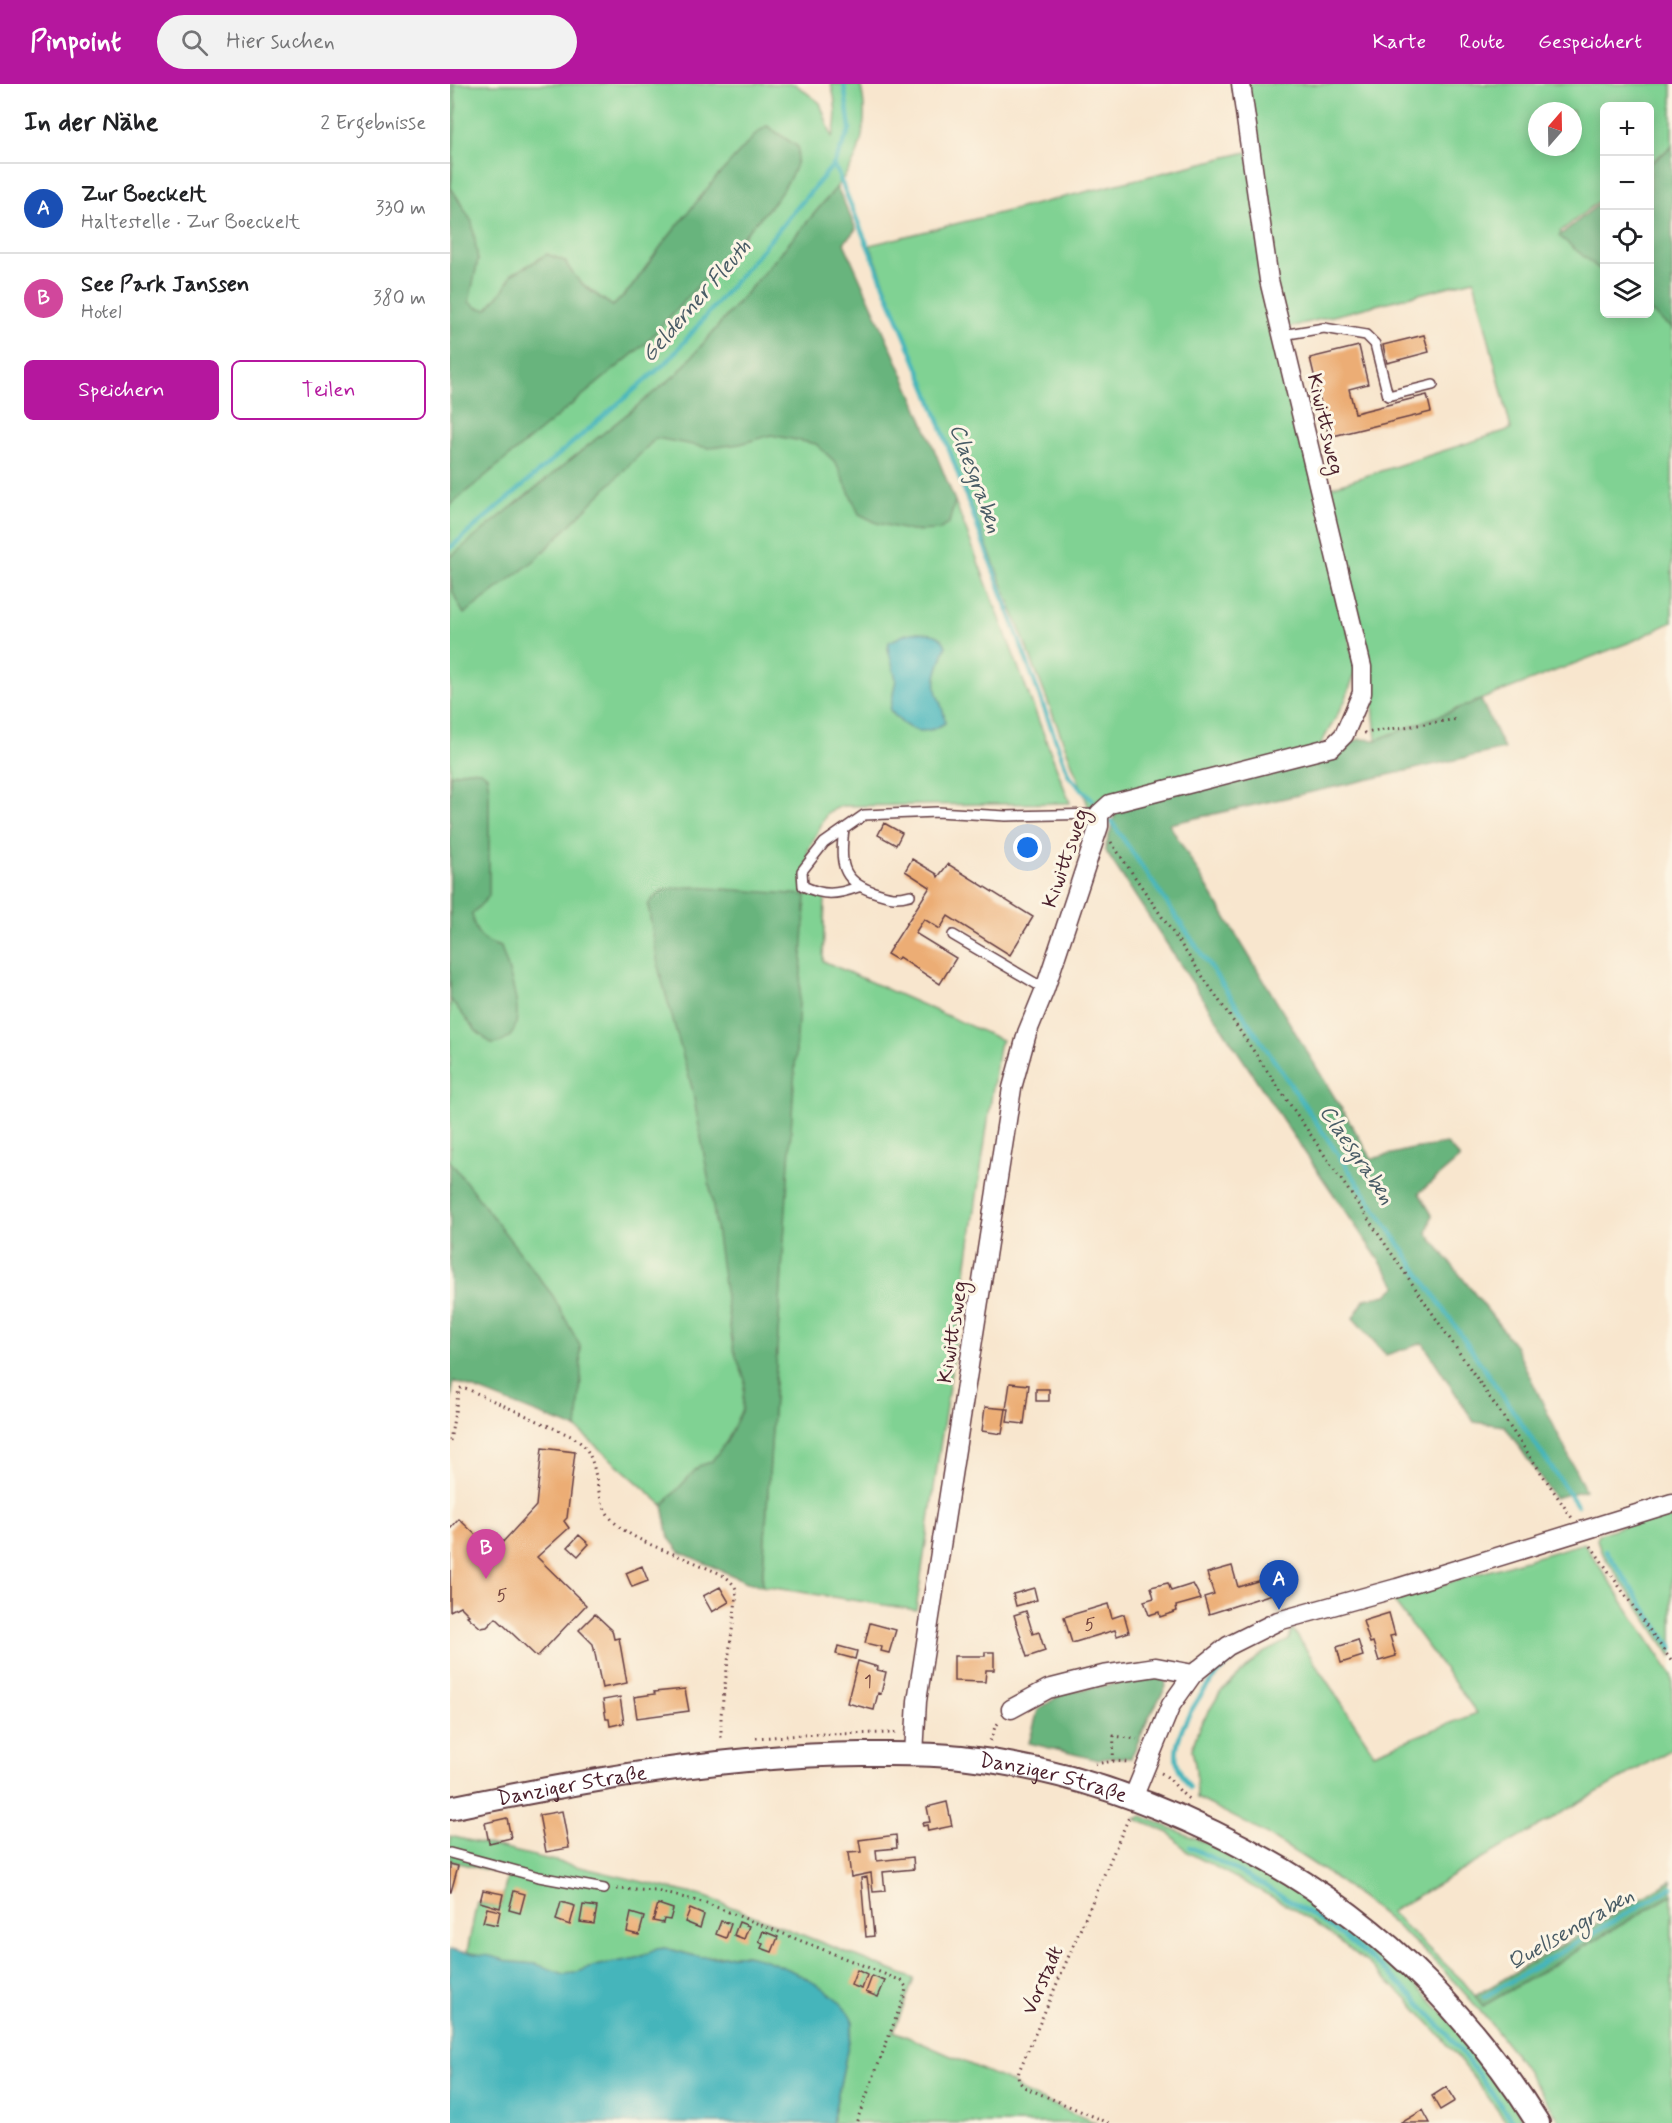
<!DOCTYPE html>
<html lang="de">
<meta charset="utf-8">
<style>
body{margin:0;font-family:Mynerve,sans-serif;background:#f2f2f2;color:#202124}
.controls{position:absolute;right:18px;top:18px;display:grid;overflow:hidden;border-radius:9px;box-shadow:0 3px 15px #0003}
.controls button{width:54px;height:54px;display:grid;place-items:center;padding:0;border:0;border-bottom:2px solid #e0e0e0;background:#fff;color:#202124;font:30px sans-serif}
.compass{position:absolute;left:1078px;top:18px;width:54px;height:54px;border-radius:50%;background:#fff;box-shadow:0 3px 15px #0003;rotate:20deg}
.you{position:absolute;left:578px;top:764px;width:21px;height:21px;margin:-15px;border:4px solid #fff;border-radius:50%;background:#1a73e8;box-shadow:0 0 0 9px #1a73e833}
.badge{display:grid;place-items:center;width:39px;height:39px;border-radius:50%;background:#b5179e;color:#fff;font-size:20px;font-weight:700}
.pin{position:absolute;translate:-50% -50px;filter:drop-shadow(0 2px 3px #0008)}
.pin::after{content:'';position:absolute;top:32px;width:21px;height:18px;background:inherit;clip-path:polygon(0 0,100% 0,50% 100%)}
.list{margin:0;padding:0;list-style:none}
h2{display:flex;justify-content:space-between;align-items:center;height:78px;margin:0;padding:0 24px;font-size:26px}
h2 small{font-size:20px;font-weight:400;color:#757577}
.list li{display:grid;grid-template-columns:39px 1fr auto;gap:18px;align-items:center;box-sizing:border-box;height:90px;padding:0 24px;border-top:2px solid #e0e0e0}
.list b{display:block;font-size:22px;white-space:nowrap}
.list p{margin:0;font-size:20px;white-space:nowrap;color:#757577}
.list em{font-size:20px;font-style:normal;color:#757577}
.actions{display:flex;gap:12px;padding:18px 24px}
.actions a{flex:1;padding:14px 0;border:2px solid #b5179e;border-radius:9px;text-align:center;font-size:21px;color:#b5179e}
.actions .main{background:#b5179e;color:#fff}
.icon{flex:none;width:33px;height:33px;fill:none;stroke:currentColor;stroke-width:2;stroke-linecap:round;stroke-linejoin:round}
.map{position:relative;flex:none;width:1222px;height:2039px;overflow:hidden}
header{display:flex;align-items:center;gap:36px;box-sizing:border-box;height:84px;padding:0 30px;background:#b5179e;color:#fff}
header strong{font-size:28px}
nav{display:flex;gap:33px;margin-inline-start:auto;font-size:21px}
.search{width:420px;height:54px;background:#f2f2f2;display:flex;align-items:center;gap:15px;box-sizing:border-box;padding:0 21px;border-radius:33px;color:#757577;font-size:22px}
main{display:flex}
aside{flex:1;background:#fff}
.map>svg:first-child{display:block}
.green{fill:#80d293;stroke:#65785f;stroke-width:1.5;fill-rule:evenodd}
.forest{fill:#68b47d;stroke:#596a54;stroke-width:1.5}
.water{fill:#45b5bb;stroke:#486a73;stroke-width:1.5}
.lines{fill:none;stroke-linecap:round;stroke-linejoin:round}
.stream{stroke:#45b5bb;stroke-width:4.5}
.building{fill:#ecad74}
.service-casing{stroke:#643d43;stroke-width:12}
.minor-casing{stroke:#643d43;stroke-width:21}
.tertiary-casing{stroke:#643d43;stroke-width:26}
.path{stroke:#643d43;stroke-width:3;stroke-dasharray:1.5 4.5;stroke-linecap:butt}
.service{stroke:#fff;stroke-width:9}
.minor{stroke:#fff;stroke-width:18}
.tertiary{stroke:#fff;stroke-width:22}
.labels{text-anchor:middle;stroke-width:6;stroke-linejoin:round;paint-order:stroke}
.number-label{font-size:18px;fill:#72423d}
.street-label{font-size:21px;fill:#4a1f2b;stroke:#fcf5e5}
.water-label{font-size:22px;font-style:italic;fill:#485b65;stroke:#fcf5e5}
</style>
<header>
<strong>Pinpoint</strong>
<div class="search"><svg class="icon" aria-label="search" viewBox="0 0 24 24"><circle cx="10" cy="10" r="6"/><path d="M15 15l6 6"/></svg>Hier suchen</div>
<nav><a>Karte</a><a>Route</a><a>Gespeichert</a></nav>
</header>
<main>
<aside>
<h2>In der Nähe<small>2 Ergebnisse</small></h2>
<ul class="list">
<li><span class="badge" style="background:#1a4fb4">A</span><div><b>Zur Boeckelt</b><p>Haltestelle · Zur Boeckelt</p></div><em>330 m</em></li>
<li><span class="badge" style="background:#d1479c">B</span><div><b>See Park Janssen</b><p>Hotel</p></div><em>380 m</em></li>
</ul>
<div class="actions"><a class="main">Speichern</a><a>Teilen</a></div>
</aside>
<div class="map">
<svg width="1222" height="2039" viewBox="0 0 1222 2039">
<rect width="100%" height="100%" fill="#fcf5e5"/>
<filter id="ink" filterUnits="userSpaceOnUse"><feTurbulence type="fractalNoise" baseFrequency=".0167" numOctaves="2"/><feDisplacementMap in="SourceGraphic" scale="12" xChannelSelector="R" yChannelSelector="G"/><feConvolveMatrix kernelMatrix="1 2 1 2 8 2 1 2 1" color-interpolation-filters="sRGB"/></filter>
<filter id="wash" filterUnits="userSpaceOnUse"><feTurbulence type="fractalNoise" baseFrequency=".008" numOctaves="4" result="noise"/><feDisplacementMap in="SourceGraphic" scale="24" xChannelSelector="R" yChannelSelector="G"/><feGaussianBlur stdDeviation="1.35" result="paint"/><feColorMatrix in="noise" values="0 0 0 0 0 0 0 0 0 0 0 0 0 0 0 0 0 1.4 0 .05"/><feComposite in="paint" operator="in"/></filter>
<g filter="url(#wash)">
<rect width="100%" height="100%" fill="#f8e6ce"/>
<path class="green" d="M4,0H345L370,19L382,53C388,37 386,16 381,0H410C417,23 415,52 405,75C401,84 393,94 387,103L228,289L32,447L347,211L505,417L620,719L391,722L377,729L358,767L356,810L375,813L373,877L552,956L549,962L466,1526L312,1502L355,812L300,1367L213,1421L127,1345L62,1207L0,1135V404L8,414L196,259L326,116L348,63L317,42L307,49L265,96L212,161L181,204L163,222C143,208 126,199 115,177L97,170L81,180L62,190L54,205L37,226L28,224L18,218L28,176L13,122L1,104L6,24Z
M795,0H1222V62L1200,79V22H1154V113L1110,148L1154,185V230H1200V223L1222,242V538L1183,557L926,656L923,619L872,406L1061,345L1024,196L832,245ZM1087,27H1123V63H1087Z
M797,68L906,586L895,617L868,665L640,726L420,161Z
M1222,1425V1431L1220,1432L1222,1436V1573L1150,1466L1147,1455L1149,1450Z
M1134,1459L1222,1591V1665L940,1828L1013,1897L1033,1922L1222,1811V2039H1111C1036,1918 950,1830 827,1757C802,1741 774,1728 747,1714L746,1686L742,1665L749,1643L770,1609L811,1570L839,1556L842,1544L924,1669L1027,1629L942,1515Z
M692,1732L768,1764L851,1808L931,1866L997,1933L1047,1995L1072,2034L1070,2037L1057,2039L1022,1991L988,1949L957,1915L919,1880L880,1850L839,1822L737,1768L719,1749L685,1735Z
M0,1752L256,1813L464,1895L444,1947L565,2000L572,2008L646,2039H382L403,1938L385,1914L354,1893L297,1871L249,1873L216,1864L207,1865L188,1874L149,1881L124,1889L114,1890L76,1879L62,1878L17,1868L27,1818L50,1823L58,1791L0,1777Z"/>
<path class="forest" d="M0,0H4L6,24L1,104L22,138L28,176L19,218L28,224L37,225L54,205L62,190L81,180L97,170L115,177C126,199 143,209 163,222L181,204L212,161L265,95L307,49L317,42L348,63C349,84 337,99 326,116L196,259L0,421Z
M1222,63V245L1200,227V80Z
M387,103L406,145L394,159L464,315L505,417L499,439L489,446L461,447L427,439L409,430L386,379L366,360L321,351L290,360L259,364L206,354L84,477L14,530C0,507 0,501 0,473L228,289Z
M1154,116V189L1109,152Z
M1031,616L1054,665L719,740L922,1075L962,1065L997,1060L1010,1074L969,1109L982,1131L977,1149L1064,1260L1135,1406L1104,1414L1055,1342L1024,1338L973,1259L936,1271L903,1234L915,1215L937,1211L947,1202L840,1047L655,766L665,729L691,714L814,686L910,655L926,656Z
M17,686L31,687L37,692L39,705V812L22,830C24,849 32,858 51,863C59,889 87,956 42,960L26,947L0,915V691Z
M243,803L356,811L312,1502L297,1498L230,1468L219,1454L213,1421L249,1382L261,1378L277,1357L292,1325L295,1296L283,1264L261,1109L242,1004L209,886L198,821C209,803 223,804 243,803Z
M0,1077L103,1212L130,1262L131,1296L127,1345L4,1297L0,1322Z
M712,1588L715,1594L716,1603L699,1633L681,1674L663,1673L648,1676L579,1659L588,1626L613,1609L679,1597Z
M1222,1796V1811L1033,1922L1025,1912Z"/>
<path class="water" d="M468,548C481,550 491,549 496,562C491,578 482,594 487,610C491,621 495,628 495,639C472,654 456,647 440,626L446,595L438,565L439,558L456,550Z
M216,1864C231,1868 246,1874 262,1873C273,1873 283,1870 294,1871C324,1874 394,1908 403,1938L382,2039H0V1866L40,1872L62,1878L86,1880L114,1890L124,1889L149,1881L188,1874L207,1865Z"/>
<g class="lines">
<path class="stream" d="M384,80L478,308L619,692L642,716
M0,464L219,276L384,80L400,45L394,0
M661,737L1127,1421
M1156,1467L1222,1564
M740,1704C736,1697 729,1688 727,1679C721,1649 755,1601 776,1582C788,1570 805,1562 819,1553
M740,1763C836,1809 928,1866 996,1949C1020,1977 1040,2007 1062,2036
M1034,1913L1222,1803"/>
</g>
<g id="blocks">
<path class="building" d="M974,251L979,268L937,279L933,261Z
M909,262L918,300L899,305L905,329L977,311L981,328L879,353L860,274Z
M434,739L452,749L446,761L428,751Z
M462,775L487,790L488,793L498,780L583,833L560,871L498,832L490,845L474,835L465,849L506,874L490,900L449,873L447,876L437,870L480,803L455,787Z
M560,1299L579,1301L574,1340L557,1338L559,1325H556Z
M586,1305H599V1317H586Z
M535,1323L556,1325L552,1350L532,1347Z
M92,1364L125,1368L117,1434L114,1437L119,1444L87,1473L136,1521L87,1573L46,1534L37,1543L31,1544L17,1532L19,1531L10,1522L0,1527V1445L9,1435L32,1457L39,1449L51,1460L86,1422Z
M129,1451L139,1460L128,1472L118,1463Z
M192,1482L198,1497L182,1503L176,1489Z
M782,1482L788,1503L817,1494L822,1510L759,1530L754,1513L764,1510L757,1489Z
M718,1499L721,1507L743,1500L751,1515L726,1522L727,1527L710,1533L709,1528L699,1531L694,1517L704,1514L701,1503Z
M270,1503L279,1518L262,1528L253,1512Z
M584,1504L587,1516L566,1522L563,1510Z
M658,1520L662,1534L674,1530L679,1548L667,1552L665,1546L622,1559L614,1533Z
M576,1527L583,1550L589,1548L595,1567L577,1573L564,1531Z
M939,1529L945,1551L940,1552L946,1572L929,1577L923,1558L920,1559L913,1537Z
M145,1530L162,1546L164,1555L169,1554L177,1599L152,1604L143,1560L129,1546Z
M420,1539L446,1546L439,1569L431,1567L432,1563L415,1559Z
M908,1556L913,1572L891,1579L887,1563Z
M388,1562L407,1567L405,1575L386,1570Z
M535,1568H544V1586H536L535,1598L504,1597V1572H535Z
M408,1577L428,1583L427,1586L436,1588L431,1610L428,1609L424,1626L397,1619Z
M235,1605L239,1627L187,1634L184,1613L205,1610L204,1608Z
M170,1613L174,1639L160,1642L159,1635H156L153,1616Z
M497,1718L502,1742L478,1747L477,1741L473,1742L472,1739L480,1738L477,1723Z
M112,1727L119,1764L96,1768L89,1731Z
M57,1734L61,1754L39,1759L35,1739Z
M446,1751L447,1764L426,1766L427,1777L463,1773L464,1785L433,1788L435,1807L423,1808L421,1789L401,1793L398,1769L411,1768L409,1756Z
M0,1780L8,1782L1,1808H0Z
M417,1793L418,1801H419L424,1852L416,1853L411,1794Z
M33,1806L53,1810L50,1824L30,1818Z
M64,1807L75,1810L70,1829L59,1826Z
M111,1818L125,1822L120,1841L106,1836Z
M208,1820L223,1825L220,1836L214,1835L213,1839L203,1837Z
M133,1821L147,1823L144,1840L130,1838Z
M37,1824L50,1827L47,1841L33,1838Z
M240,1825L254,1831L250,1844L235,1838Z
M181,1829L194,1833L189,1851L177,1848Z
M271,1837L281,1840L276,1854L266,1850Z
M289,1838L299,1842L294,1855L284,1851Z
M313,1847L328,1853L322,1868L311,1864L313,1860L309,1858Z
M407,1886L417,1891L412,1905L401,1901Z
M422,1892L435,1897L428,1913L416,1908Z
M996,2003L1005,2017L990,2026L982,2012Z
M973,2026L980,2039H951Z"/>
</g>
</g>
<g filter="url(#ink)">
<use href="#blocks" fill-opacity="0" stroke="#643d43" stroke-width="1.5"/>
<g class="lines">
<g class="service-casing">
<path id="service" d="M832,251L874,244L916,251L925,260L938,312L983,301
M394,745L374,759L352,787L353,802C374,812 386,811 408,803
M460,811C445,815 439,813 424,808C390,797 390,777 394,745L414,731L487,728L556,732L649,730
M503,851L595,905
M0,1769L89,1793L154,1805"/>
</g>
<g class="minor-casing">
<path id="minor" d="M561,1625L598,1605L653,1591L706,1583L743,1590
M464,1670L467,1617L562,1004L577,949L595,905L649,742V730L660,720L882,663L894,651L912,609V583L819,196L791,0
M683,1714L721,1621L743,1590L778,1562L828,1537L947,1504L1222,1419"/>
</g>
<g class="tertiary-casing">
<g id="tertiary">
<path id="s1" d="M0,1724C136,1696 274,1671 413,1670C446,1670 479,1669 511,1673C677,1691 862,1780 978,1899C1019,1941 1057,1989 1088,2039"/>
</g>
</g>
<path class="path" d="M914,649L1008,635
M661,758L1122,1434
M0,1357L9,1305L13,1303L123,1353C127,1356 131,1359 134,1362C153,1386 140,1421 171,1444C197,1463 231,1471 259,1485C267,1488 277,1492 282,1499C287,1504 287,1509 286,1516L271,1631V1659
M1141,1462L1222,1578
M306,1654L369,1650L449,1649
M540,1657L545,1643L550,1637
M663,1677L664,1652L687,1655
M645,1680L664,1677L680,1678
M711,1689C723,1695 728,1708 739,1715
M167,1805L206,1807L256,1819L452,1897L456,1903L455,1910L406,2039
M659,2039L576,2004C569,1999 567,1996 569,1987L679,1733"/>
<use href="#service" class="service"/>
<use href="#minor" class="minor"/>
<use href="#tertiary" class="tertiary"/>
</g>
</g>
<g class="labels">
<g class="number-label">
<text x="52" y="1517">5</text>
<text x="640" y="1546">5</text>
<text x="418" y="1603">1</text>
</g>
<g class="street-label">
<text transform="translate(876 340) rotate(77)" y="7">Kiwittsweg</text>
<text transform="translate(615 774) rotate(-71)" y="7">Kiwittsweg</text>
<text transform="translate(502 1248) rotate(-81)" y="7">Kiwittsweg</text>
<text dy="7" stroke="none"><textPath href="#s1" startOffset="610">Danziger Straße</textPath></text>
<text dy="7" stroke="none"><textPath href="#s1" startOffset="124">Danziger Straße</textPath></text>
<text transform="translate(592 1896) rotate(-66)" y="7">Vorstadt</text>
</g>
<g class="water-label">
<text transform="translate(245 216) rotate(-49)" y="8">Gelderner Fleuth</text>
<text transform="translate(527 394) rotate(70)" y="8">Claesgraben</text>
<text transform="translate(908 1070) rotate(56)" y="8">Claesgraben</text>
<text transform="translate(1120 1844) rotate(-30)" y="8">Quellsengraben</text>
</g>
</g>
</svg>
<div class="controls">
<button>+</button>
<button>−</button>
<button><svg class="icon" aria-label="locate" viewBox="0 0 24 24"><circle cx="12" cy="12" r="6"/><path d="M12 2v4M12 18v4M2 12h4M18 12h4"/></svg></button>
<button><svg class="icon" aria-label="layers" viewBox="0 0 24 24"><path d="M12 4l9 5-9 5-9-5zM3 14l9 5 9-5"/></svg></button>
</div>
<svg class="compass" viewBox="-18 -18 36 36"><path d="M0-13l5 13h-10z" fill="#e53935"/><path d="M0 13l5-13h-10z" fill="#757577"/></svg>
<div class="you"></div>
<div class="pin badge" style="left:829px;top:1526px;background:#1a4fb4">A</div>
<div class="pin badge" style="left:36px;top:1495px;background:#d1479c">B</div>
</div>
</main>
